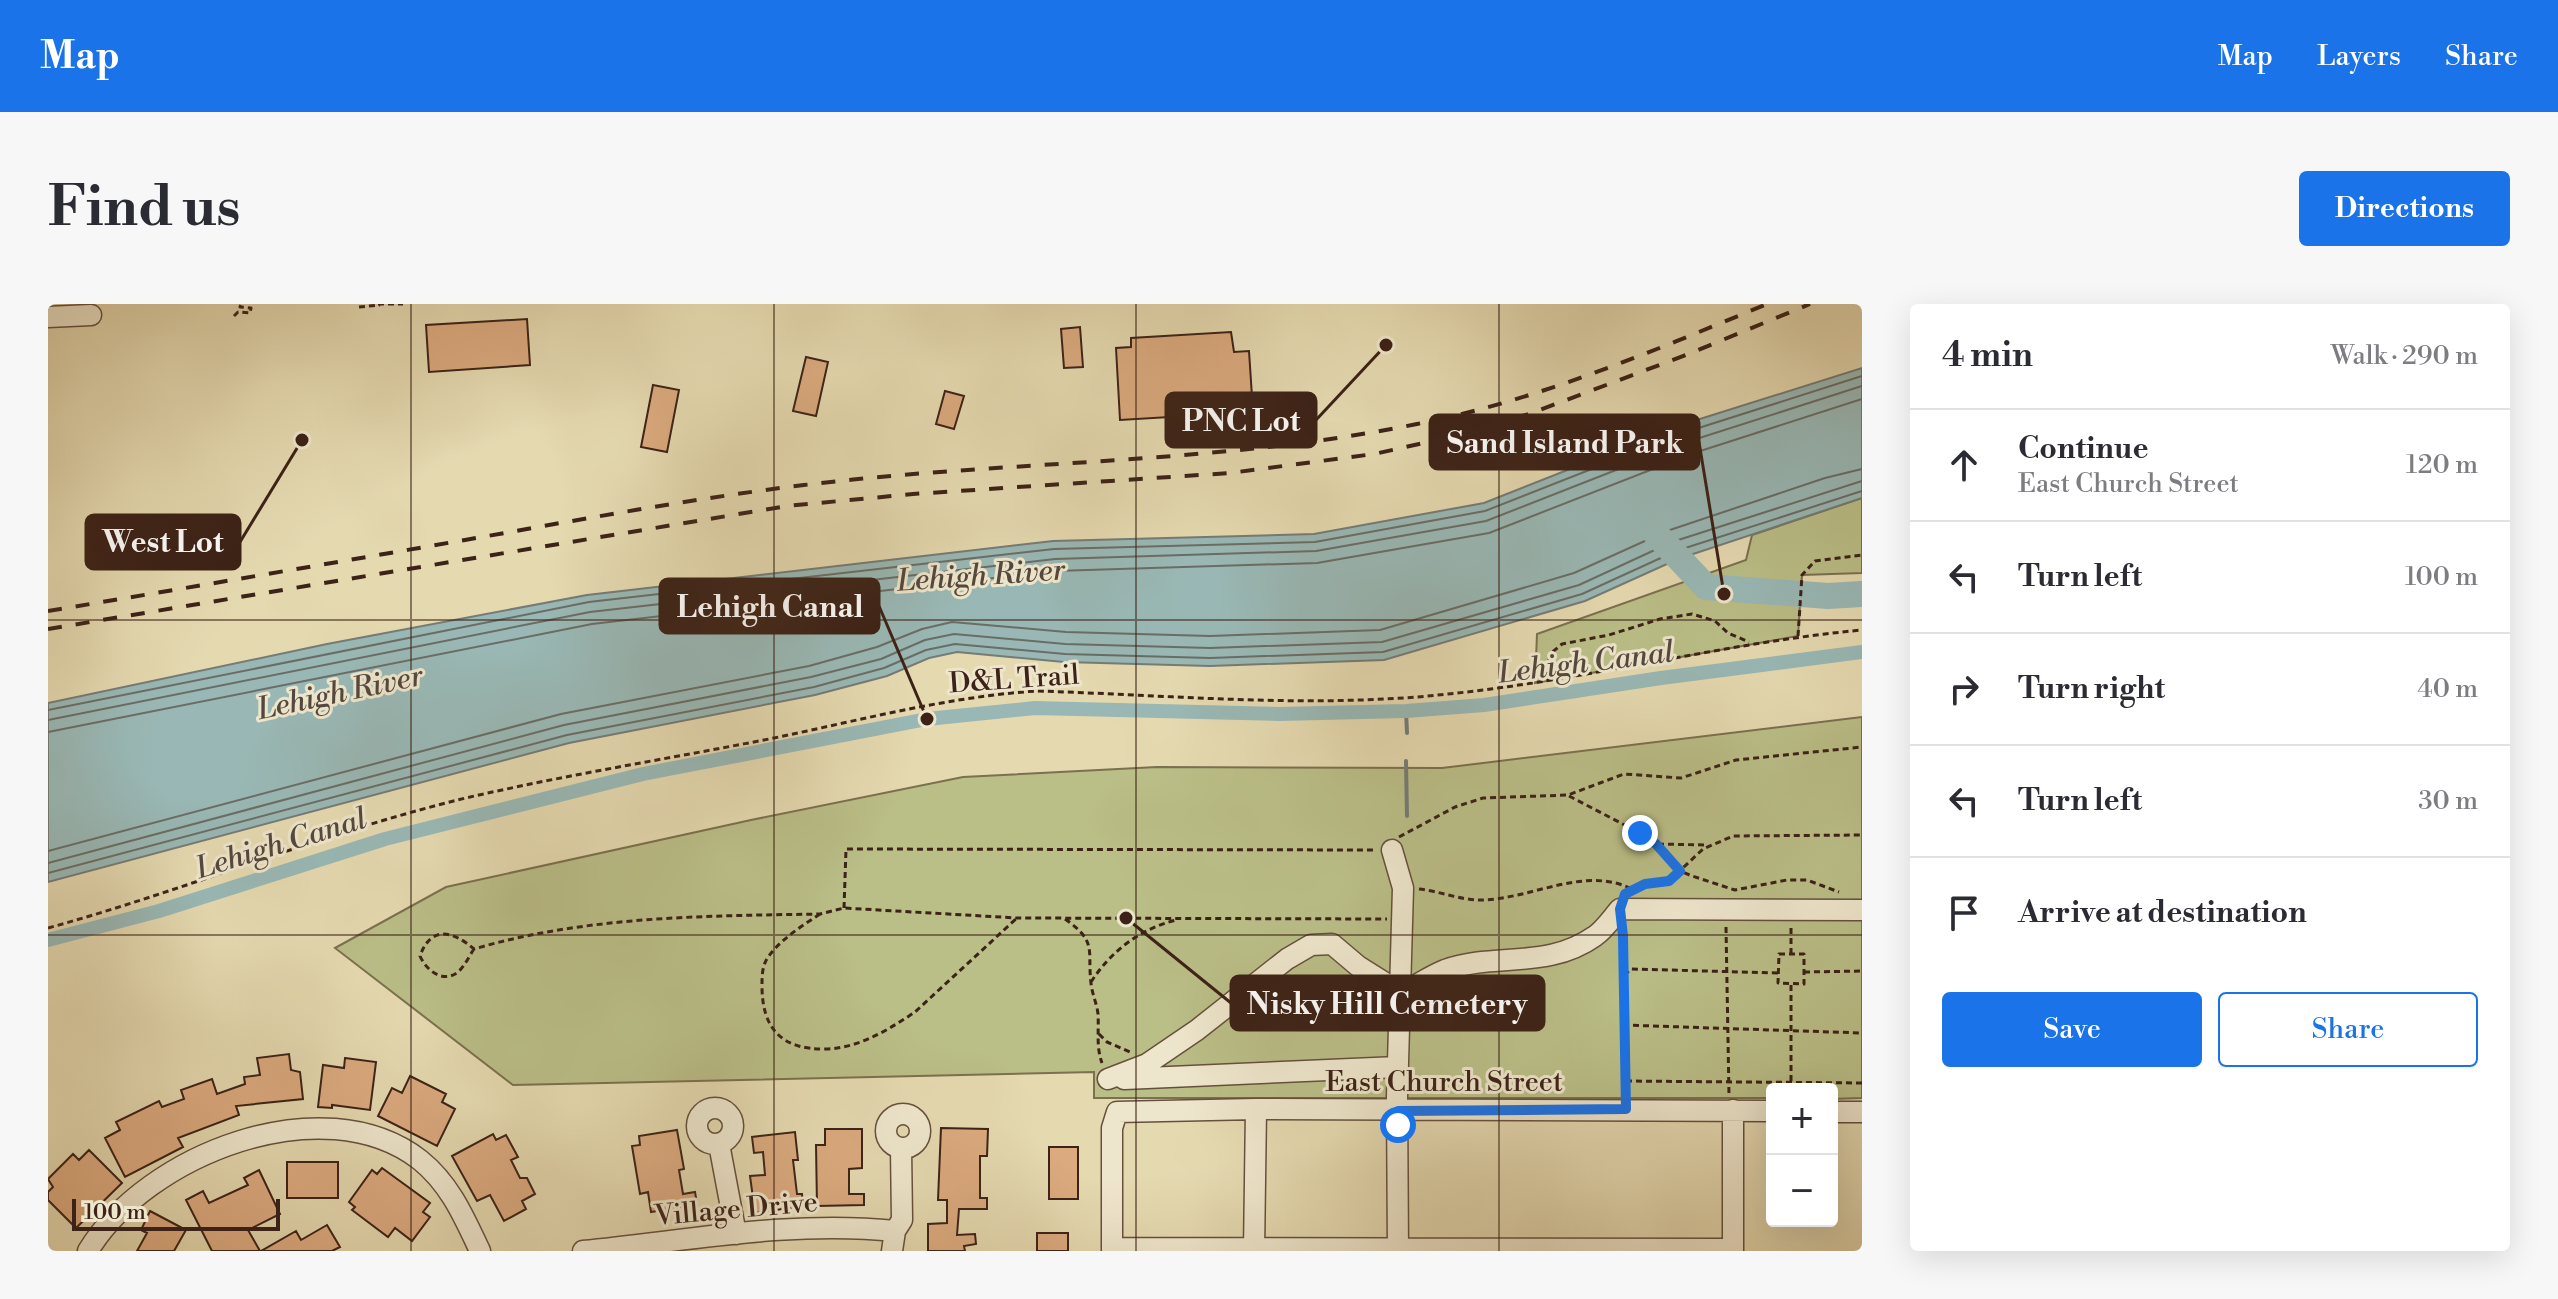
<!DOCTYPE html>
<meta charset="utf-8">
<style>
body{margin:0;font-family:"Libre Bodoni",serif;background:#f7f7f7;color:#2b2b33}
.controls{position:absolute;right:24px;bottom:24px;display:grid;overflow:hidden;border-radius:8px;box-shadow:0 8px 32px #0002}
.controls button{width:72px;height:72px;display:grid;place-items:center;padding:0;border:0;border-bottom:2px solid #e1e1e2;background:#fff;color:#2b2b33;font:40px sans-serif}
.scale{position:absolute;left:24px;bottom:20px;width:208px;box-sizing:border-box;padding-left:8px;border:4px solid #3c2217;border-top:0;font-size:22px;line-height:28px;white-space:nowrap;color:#3c2217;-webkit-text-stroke:6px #eee6cc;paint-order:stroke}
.stop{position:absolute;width:24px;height:24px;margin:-18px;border:6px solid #1a73e8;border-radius:50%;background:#fff}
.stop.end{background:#1a73e8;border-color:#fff;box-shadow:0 2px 8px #0008}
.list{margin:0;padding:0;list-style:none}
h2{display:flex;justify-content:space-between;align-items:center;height:104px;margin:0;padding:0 32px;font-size:34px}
h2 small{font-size:26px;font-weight:400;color:#7c7c81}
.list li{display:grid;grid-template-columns:52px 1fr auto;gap:24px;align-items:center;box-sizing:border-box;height:112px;padding:0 32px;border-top:2px solid #e1e1e2}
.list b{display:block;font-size:30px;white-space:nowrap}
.list p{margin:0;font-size:26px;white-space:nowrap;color:#7c7c81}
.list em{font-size:26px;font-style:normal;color:#7c7c81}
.actions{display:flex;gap:16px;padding:24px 32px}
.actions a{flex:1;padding:18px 0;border:2px solid #1a73e8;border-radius:8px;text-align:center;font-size:28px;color:#1a73e8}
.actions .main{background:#1a73e8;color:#fff}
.icon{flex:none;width:44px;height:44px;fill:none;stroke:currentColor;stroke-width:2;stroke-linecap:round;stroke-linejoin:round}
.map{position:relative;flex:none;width:1814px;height:947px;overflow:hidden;border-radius:8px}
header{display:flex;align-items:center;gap:48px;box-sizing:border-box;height:112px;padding:0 40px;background:#1a73e8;color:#fff}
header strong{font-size:38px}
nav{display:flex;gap:44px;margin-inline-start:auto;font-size:28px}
.intro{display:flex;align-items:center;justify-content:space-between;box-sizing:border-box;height:192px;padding:0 48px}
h1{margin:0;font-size:56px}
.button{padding:20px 36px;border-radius:8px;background:#1a73e8;color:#fff;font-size:28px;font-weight:700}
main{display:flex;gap:48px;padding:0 48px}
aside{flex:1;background:#fff;border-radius:8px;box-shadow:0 8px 32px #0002}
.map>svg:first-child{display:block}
.green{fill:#babe87;stroke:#7b704f;stroke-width:2}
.water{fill:#99b8b5;stroke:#747c76;stroke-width:2}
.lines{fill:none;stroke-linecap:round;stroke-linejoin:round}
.shore{stroke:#6a6d66;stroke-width:2}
.stream{stroke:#747c76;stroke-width:4}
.canal{stroke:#99b8b5;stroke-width:14}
.river{stroke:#99b8b5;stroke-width:26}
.building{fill:#dbaa7f;stroke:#3c2217;stroke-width:2}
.minor-casing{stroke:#66503d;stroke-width:23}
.path{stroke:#3c2217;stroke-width:3;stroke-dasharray:6 4;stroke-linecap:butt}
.minor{stroke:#eee6cc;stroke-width:20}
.rail{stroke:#3c2217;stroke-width:4;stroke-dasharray:14 14;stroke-linecap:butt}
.route{stroke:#1a73e8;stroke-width:10}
.grid{fill:none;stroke:#3c2217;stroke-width:2;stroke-opacity:0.55}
.labels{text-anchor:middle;stroke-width:6;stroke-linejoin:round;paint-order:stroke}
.street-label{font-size:28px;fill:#3c2217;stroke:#eee6cc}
.water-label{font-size:30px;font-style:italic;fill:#53483e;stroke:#eee6cc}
.leader{fill:none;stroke:#3c2217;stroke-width:3}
.callout-dot{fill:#3c2217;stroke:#eee6cc;stroke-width:3}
.callout{fill:#3c2217;stroke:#3c2217;stroke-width:3}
.callout-label{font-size:30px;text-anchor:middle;font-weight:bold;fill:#fff}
</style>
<header>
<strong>Map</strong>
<nav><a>Map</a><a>Layers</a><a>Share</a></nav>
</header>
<div class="intro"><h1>Find us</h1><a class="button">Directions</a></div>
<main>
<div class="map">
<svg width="1814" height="947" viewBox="0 0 1814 947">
<rect width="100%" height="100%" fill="#e5d9b0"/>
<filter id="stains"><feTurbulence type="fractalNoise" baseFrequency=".0025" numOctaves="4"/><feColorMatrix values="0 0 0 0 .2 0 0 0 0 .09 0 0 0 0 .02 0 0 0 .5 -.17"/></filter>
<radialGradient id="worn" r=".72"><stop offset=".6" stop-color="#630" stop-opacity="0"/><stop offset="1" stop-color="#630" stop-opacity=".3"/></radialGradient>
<path class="green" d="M1814,194V269L1754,271L1750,332L1487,379L1489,330L1698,256L1704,231Z
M1814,413V794L1784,795V785H1724V794H1046V768L465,781L287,644L398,583L703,516L915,473L1109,463L1394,464Z"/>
<path class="water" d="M1814,64V194L1630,255L1537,297L1336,356L1162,362L1016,358L909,348L881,354L839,372L767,391L521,439L0,578V399L279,340L539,291L1005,237L1266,230L1436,199L1636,120Z"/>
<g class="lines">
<path class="shore" d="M0,406L541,298L1006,245L1267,238L1437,207L1638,128L1814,72
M0,416L542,308L1007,255L1268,247L1438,217L1642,137L1814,82
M0,428L544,320L1007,267L1269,259L1441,229L1646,149L1814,95
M0,547L513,410L761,362L829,343L874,325L904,318L1018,328L1162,332L1332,326L1526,269L1619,227L1777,174L1814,165
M0,559L516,421L763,373L833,355L877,336L906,330L1017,340L1162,344L1334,338L1531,281L1624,238L1814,177
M0,569L519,431L766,383L836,364L878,346L907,340L1017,350L1162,354L1335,348L1534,290L1628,247L1814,187"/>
<path class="stream" d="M1358,407L1359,429
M1358,457L1359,512"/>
<path class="canal" d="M0,636L111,607L337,535L595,470L879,415L987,404L1231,410L1358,407L1436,401L1613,374L1814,348"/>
<path class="river" d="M1608,230L1658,283L1780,292L1814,290"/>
</g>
<path class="building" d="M479,15L482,61L381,68L378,21Z
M1032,23L1035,63L1016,64L1013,25Z
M1183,28L1186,48L1201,47L1205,108L1072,116L1068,44L1083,43V34Z
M758,53L780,58L768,112L745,107Z
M605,81L631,86L619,148L593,143Z
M897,87L916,92L906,125L888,120Z
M241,750L243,766L252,768L255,795L188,802L191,811L130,834L135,843L77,873L57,834L72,826L68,818L111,797L114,803L136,795L133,786L164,775L169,790L197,780L196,773L212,771L209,754Z
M297,754L328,758L322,806L284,801V804L270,803L275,761L296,764Z
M362,772L398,790L394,798L407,805L389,842L330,812L344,784L354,789Z
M893,824L940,825L939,852H932V894H939V905H911L909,931L927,930L928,940L916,942L917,947H880V920L899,919V896H890Z
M777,825H814V864L801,865V890H816V901L769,902L768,841H777Z
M629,826L636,865L631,866L635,890L647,888L649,900L603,908L600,888L592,890L584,842L592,841L591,832Z
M747,828L750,856H745L749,890H754L755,902L707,909L702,872L717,871L715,848L706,849L704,833Z
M445,830L448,836L458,831L470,853L463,856L472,874H479L487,890L474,897L478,905L456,917L442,891L429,897L404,852Z
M1001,843H1030V895H1001Z
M41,846L74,879L28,924L0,896V888L5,883L0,875L25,850L31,856Z
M239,858H290V894H239Z
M334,864L382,899L375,908L382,913L364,937L347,924L340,933L304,906L307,903L301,898L324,866L329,870Z
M211,866L232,910L200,926L212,947H164L138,896L155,887L161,899L200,881L196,874Z
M102,907L138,926L126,947H89L99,929L93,926Z
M279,921L292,943L284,947H213L248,927L253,936Z
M989,929H1020V947H989Z"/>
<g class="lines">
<g class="minor-casing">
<path id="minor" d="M0,13L43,11
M1344,546L1355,584L1349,793L1350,947
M1060,775L1099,760L1149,726L1239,655L1263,641L1284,640L1310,662L1353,689C1368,682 1382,672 1397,666C1448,648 1499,666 1547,632C1556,626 1564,614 1572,605L1814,606
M1076,775L1350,763
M649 822a18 18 0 1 1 36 0a18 18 0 1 1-36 0Z
M1784,808H1814
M838 827a17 17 0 1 1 34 0a17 17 0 1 1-34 0Z
M671,840L688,930
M1064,944L1685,945
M40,947C98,851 275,781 372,856C402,880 416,913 432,947
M535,947C639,937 742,916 847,927
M844,947L847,927L854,916L853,844
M1064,947V824L1069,808L1208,805L1724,807
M1206,947L1208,805
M1685,947V806"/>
</g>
<path class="path" d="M330,0H355
M311,3L332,1
M186,12L190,8L202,9L203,4L192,3L193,0
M1750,332L1754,271L1767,257L1814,251
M1498,376L1502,350L1514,340L1561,331L1612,315L1644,310L1667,317L1680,329L1701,338
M1521,492L1592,529L1608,540L1632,567L1644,572L1687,586L1739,576H1759L1791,588
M1351,533L1407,503L1435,494L1520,491L1576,470L1633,474L1688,456L1814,443
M1610,540L1658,541
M1371,585C1391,587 1412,596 1432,596C1483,596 1537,560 1586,586
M1583,587L1597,580L1621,577L1655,545L1685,532L1814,531
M796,604L798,545L1328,546
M772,610C754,622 733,635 720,653C714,662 714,672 714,682C714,725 734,746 778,745C811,744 840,726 867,708L969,614
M1017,615C1050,638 1039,646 1043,679C1044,690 1049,700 1050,710C1051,727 1048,743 1054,759
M1678,623L1681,791
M0,624C142,585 279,527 422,493C523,470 625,454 726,434C813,416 899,393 988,387C1125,391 1264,405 1400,390C1539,376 1675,339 1814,326
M426,645C421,652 417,662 410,668C395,680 378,666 372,652C383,621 405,627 426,645C539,612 655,612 772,610L796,604L969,614L1339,615
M1731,650H1756V680L1730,679Z
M1743,650V622
M1756,668L1814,667
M1574,673L1575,630
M1043,678C1063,647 1092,625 1128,616
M1743,681V785
M1183,720L1336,722
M1575,721L1814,729
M1051,730L1059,738L1082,748
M1578,777L1814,779
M1578,790L1574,673L1583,665L1731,669"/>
<use href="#minor" class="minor"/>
<path class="rail" d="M0,307C139,284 278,260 417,236C530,216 642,195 756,181C960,156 1167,161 1369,120C1491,96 1605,47 1719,0
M0,325L739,202L865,190L1182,169L1326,150L1403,133L1481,110L1638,51L1762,0"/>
</g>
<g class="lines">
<path class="route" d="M1350,821V807L1578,805L1575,632L1572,605L1577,590L1597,580L1621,577L1632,567L1608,540L1592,529"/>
</g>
<path class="grid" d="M363,0V947M726,0V947M1088,0V947M1451,0V947M0,316H1814M0,631H1814"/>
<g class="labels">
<g class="street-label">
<text transform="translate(966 374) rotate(-4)" y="10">D&amp;L Trail</text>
<text x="1396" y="787">East Church Street</text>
<text transform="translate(688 904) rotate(-5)" y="10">Village Drive</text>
</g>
<g class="water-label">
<text transform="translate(933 271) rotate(-4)" y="10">Lehigh River</text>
<text transform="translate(1538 358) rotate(-7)" y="10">Lehigh Canal</text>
<text transform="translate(292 388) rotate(-12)" y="10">Lehigh River</text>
<text transform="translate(233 539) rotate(-17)" y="10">Lehigh Canal</text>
</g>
</g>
<path class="leader" d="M1338 41L1268 116M1676 290L1651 138M254 136L192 238M879 415L831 302M1078 614L1183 699"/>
<g class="callout-dot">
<circle cx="1338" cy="41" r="8"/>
<circle cx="1676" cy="290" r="8"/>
<circle cx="254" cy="136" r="8"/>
<circle cx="879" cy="415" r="8"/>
<circle cx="1078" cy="614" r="8"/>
</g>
<g class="callout">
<rect x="1118" y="89" width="150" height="54" rx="8"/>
<rect x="1382" y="111" width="269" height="54" rx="8"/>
<rect x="38" y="211" width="154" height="54" rx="8"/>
<rect x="612" y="275" width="219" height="54" rx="8"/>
<rect x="1183" y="672" width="313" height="54" rx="8"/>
</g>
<g class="callout-label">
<text x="1193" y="127">PNC Lot</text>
<text x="1517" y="149">Sand Island Park</text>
<text x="115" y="248">West Lot</text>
<text x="722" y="313">Lehigh Canal</text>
<text x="1339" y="710">Nisky Hill Cemetery</text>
</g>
<rect width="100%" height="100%" filter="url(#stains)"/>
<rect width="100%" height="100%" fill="url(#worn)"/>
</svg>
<div class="controls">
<button>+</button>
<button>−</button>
</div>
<div class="scale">100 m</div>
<div class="stop" style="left:1350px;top:821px"></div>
<div class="stop end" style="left:1592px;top:529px"></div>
</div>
<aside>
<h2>4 min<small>Walk · 290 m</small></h2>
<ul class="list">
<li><svg class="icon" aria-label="ahead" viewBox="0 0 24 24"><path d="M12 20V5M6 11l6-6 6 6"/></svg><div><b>Continue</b><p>East Church Street</p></div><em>120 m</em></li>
<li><svg class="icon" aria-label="left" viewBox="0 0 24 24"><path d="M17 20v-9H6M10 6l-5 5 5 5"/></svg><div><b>Turn left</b></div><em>100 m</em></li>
<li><svg class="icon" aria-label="right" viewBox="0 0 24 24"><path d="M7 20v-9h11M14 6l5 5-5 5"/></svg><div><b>Turn right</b></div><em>40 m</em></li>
<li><svg class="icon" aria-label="left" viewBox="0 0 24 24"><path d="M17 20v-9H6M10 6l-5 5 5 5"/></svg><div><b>Turn left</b></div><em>30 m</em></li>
<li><svg class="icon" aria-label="arrive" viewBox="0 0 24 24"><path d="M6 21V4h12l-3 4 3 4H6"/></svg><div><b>Arrive at destination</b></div></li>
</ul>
<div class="actions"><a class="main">Save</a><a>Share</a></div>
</aside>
</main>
